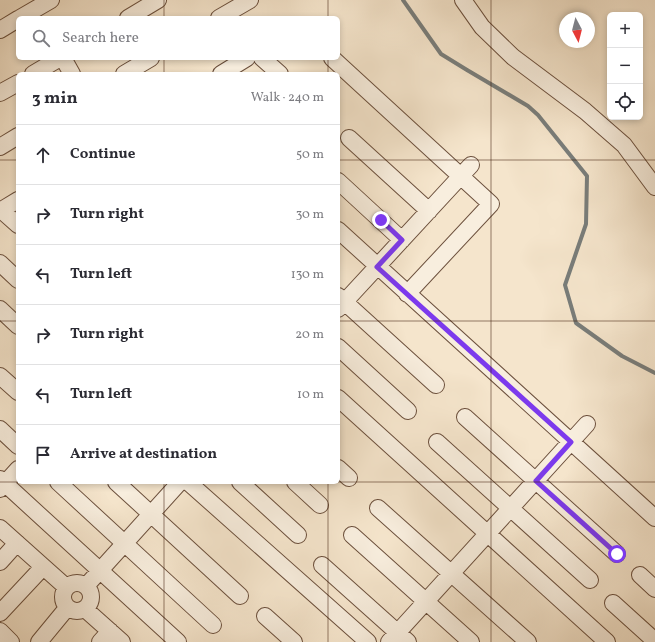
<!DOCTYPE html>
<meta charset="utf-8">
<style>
body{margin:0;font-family:Vollkorn,serif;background:#f2f2f3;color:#2b2b33}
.controls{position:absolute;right:12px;top:12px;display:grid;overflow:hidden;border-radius:6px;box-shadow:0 2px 6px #0003}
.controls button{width:36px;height:36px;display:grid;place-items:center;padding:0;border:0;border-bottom:1px solid #e1e1e2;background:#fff;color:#2b2b33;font:20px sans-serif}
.compass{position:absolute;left:559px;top:12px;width:36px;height:36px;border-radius:50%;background:#fff;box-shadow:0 2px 6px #0003;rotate:173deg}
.stop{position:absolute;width:12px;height:12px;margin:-9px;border:3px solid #7c3aed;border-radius:50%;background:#fff}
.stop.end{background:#7c3aed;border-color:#fff;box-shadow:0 1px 4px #0008}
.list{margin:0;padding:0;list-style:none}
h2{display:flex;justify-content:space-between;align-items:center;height:52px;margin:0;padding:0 16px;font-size:17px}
h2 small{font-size:13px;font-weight:400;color:#7c7c81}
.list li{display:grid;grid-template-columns:26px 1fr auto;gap:12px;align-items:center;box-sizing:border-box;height:60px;padding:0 16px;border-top:1px solid #e1e1e2}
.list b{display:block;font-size:15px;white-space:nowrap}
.list em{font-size:13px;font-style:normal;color:#7c7c81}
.icon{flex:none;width:22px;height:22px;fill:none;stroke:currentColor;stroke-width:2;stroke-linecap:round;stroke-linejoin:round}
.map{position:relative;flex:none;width:655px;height:642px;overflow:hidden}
.search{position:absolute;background:#fff;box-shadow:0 2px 6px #0003;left:16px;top:16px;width:324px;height:44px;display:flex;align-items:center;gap:10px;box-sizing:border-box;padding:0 14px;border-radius:6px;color:#7c7c81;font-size:15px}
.panel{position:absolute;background:#fff;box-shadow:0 2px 6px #0003;left:16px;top:72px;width:324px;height:412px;border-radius:6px}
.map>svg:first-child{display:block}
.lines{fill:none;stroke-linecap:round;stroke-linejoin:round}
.stream{stroke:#797d7a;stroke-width:4}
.minor-casing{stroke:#6c503d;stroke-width:18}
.minor{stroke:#f8eede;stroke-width:16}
.route{stroke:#7c3aed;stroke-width:5}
.grid{fill:none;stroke:#3e1f0d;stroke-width:1;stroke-opacity:0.55}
</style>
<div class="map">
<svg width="655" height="642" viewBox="0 0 655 642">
<rect width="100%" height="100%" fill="#f5e5cc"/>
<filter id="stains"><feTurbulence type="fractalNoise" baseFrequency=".005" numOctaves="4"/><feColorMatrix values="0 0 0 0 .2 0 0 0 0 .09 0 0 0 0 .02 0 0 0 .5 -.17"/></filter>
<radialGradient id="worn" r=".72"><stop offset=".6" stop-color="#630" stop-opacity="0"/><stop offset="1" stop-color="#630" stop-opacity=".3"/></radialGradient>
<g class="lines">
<path class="stream" d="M403,0L441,54L467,70L528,106L538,115L587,176L586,224L565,285L576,323L622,356L655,373"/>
<g class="minor-casing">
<path id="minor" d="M463,0L482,27L513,57L585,111L624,145L655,187
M20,18L51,0
M128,18L158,0
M219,18L250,0
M0,30L18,19
M63,58L72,74
M262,58L280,74
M332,58L491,204L407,294
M33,74L60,58
M124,74L151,58
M221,74L247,58
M0,93L18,83
M349,138L429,211
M0,147L18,136
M338,181L402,240
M1,210L18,225
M0,211L18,200
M338,230L655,518
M0,263L18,280
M338,296L436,385
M0,309L18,326
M338,309L471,165
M338,347L408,411
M0,376L18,392
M338,398L607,642
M465,417L617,554
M0,429L18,446
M437,442L590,580
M338,468L349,478
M0,479L178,642
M58,482L213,625
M116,482L240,596
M188,482L368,642
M240,482L298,535
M295,482L320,505
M0,489L18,469
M378,508L528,642
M0,528L66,587
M352,535L471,642
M0,562L17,543
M322,565L408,642
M640,575L655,589
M63 597a14 14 0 1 1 28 0a14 14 0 1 1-28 0Z
M86,586L180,482
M613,603L655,641
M85,609L122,642
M0,613L43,567
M265,616L294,642
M0,631L11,642
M39,642L67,608
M100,642L110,631
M389,642L587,424"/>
</g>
<use href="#minor" class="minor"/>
</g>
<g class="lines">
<path class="route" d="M381,220L402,240L377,267L571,442L536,481L617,554"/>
</g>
<path class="grid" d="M164,0V18M328,0V18M491,0V642M164,58V74M328,58V74M0,160H18M338,160H655M0,321H18M338,321H655M0,482H18M164,482V642M328,482V642M338,482H655"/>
<rect width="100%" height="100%" filter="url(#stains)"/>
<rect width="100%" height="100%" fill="url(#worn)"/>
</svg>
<div class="controls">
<button>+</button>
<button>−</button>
<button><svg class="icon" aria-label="locate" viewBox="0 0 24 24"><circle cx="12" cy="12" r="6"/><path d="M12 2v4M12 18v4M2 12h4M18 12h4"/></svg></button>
</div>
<svg class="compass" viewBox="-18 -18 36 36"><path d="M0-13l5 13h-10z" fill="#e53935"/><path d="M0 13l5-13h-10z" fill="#7c7c81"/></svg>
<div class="stop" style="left:617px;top:554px"></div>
<div class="stop end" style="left:381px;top:220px"></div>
<div class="search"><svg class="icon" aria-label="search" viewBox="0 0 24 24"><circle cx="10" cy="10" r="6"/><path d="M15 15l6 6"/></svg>Search here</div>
<section class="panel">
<h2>3 min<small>Walk · 240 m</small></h2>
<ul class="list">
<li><svg class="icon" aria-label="ahead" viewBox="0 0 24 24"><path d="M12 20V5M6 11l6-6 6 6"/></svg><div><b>Continue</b></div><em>50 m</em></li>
<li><svg class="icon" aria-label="right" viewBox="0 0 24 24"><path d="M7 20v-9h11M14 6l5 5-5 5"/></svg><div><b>Turn right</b></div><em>30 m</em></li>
<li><svg class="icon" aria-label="left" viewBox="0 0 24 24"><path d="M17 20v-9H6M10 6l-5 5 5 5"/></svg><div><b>Turn left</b></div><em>130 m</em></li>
<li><svg class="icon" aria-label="right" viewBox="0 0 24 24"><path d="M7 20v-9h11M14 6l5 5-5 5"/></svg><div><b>Turn right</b></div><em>20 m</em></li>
<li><svg class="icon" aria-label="left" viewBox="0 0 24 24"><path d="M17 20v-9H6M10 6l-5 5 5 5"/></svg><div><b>Turn left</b></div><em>10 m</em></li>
<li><svg class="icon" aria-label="arrive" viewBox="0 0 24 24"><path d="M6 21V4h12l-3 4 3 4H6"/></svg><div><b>Arrive at destination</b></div></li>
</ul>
</section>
</div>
